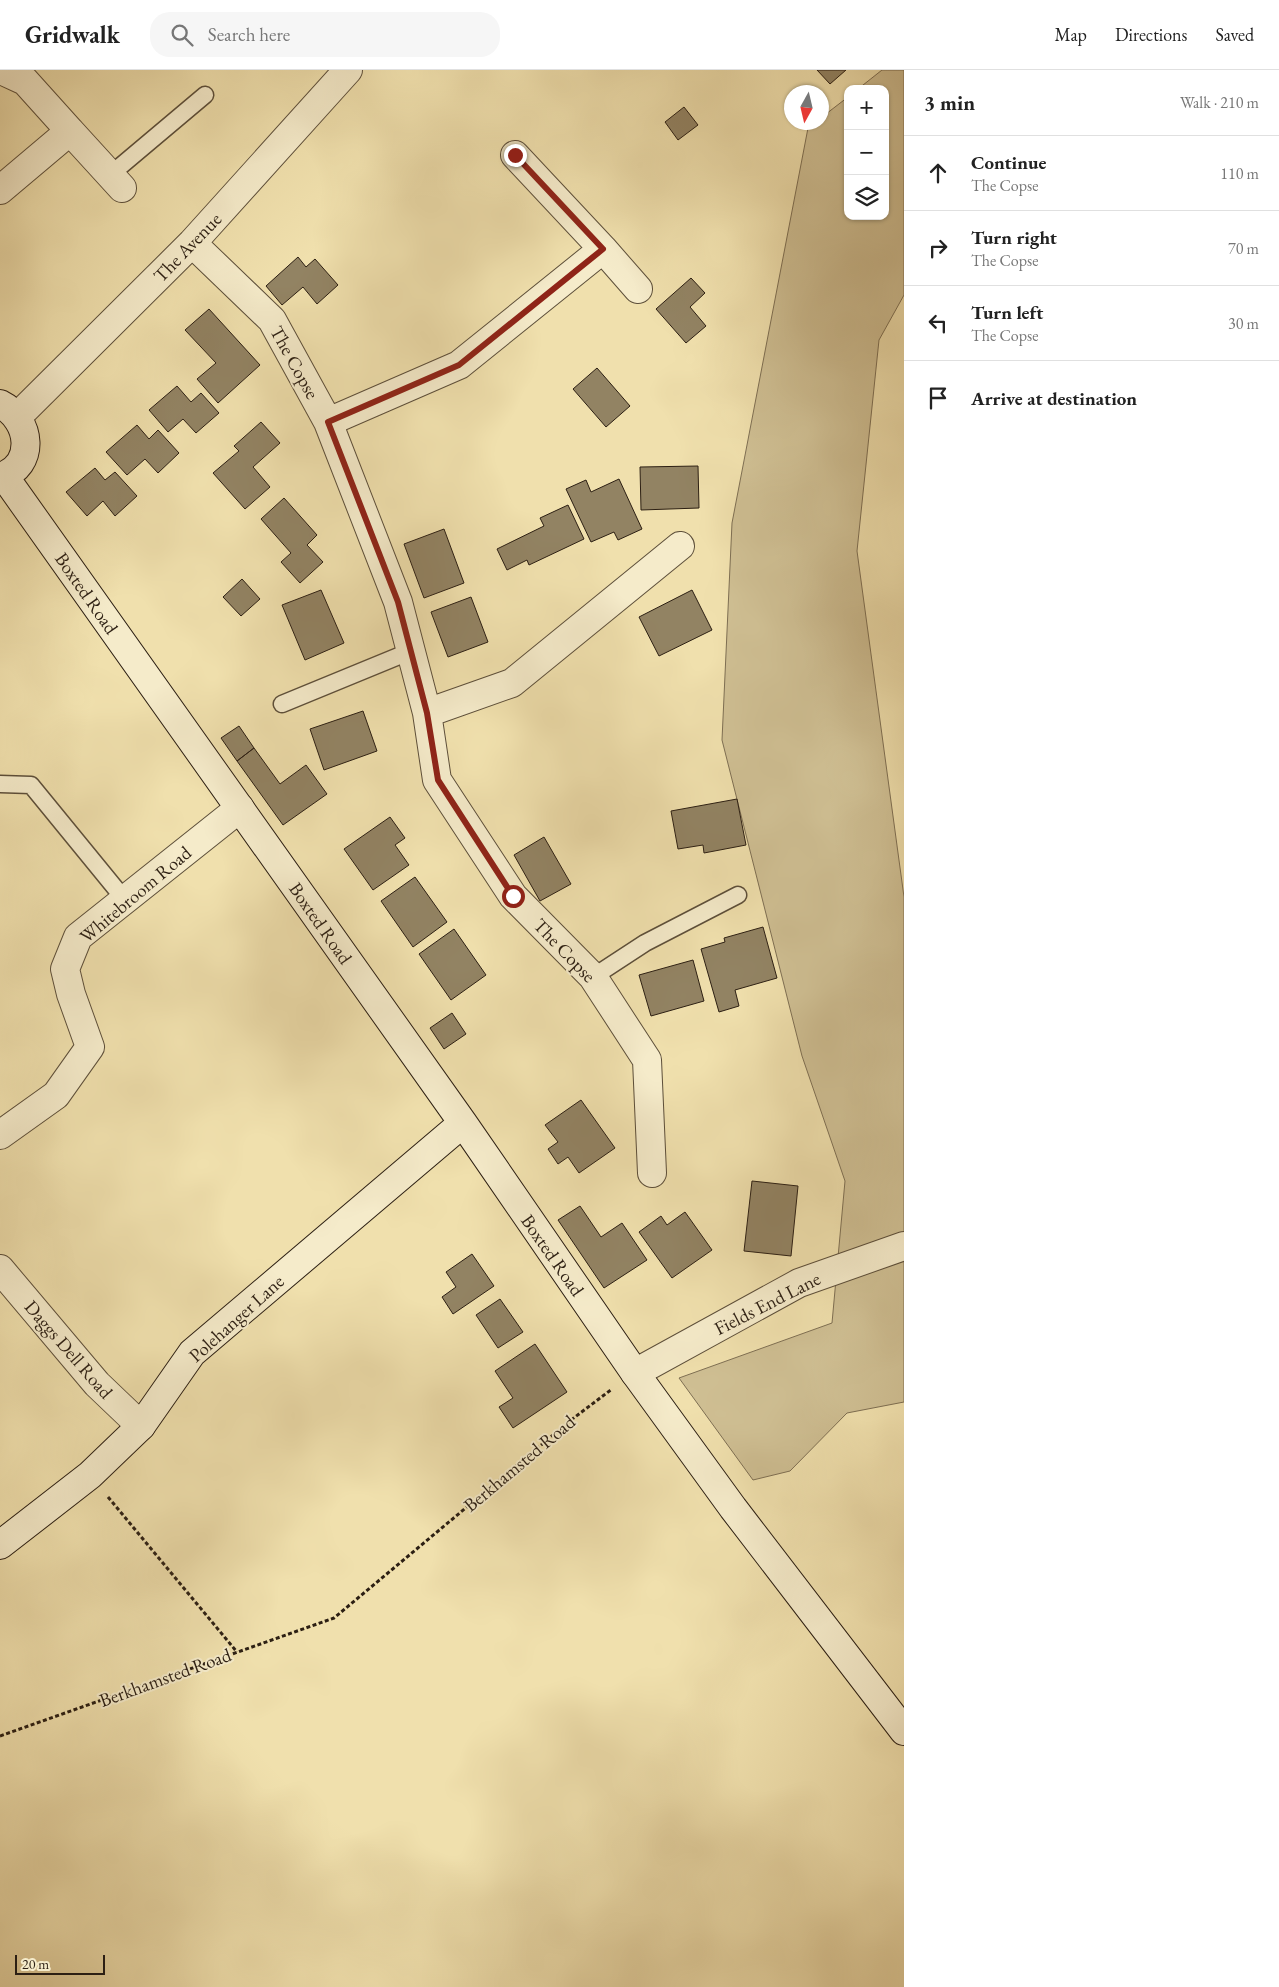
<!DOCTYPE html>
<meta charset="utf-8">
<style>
body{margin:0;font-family:"EB Garamond",serif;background:#f6f6f6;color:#222}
.controls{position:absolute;right:15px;top:15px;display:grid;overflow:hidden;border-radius:10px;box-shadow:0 1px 4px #0004}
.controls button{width:45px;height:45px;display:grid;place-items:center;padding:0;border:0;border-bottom:1px solid #e0e0e0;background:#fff;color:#222;font:25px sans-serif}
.compass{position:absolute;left:784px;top:15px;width:45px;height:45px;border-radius:50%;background:#fff;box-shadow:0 1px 4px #0004;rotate:188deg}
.scale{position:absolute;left:15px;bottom:12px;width:90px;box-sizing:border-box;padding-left:5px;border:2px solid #2c1f13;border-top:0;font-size:14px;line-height:18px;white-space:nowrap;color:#2c1f13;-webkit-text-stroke:4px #f5ebca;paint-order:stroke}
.stop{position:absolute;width:15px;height:15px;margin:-11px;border:4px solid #8f2418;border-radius:50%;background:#fff}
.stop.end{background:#8f2418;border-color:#fff;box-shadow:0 1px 5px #0008}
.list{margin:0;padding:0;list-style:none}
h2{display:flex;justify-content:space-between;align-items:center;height:65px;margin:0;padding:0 20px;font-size:21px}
h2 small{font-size:16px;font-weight:400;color:#767676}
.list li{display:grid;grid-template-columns:32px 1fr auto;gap:15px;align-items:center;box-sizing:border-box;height:75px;padding:0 20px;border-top:1px solid #e0e0e0}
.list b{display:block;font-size:19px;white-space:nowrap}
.list p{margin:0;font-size:16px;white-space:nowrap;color:#767676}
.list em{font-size:16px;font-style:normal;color:#767676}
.icon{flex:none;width:28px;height:28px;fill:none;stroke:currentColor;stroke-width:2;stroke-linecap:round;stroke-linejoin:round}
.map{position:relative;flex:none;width:904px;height:1917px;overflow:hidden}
header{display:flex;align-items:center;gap:30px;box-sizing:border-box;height:70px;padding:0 25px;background:#fff;border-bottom:1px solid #e0e0e0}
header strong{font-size:24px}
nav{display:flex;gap:28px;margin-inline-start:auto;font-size:18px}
.search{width:350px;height:45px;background:#f6f6f6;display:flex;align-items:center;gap:12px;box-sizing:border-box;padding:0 18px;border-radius:20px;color:#767676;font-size:19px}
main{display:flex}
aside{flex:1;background:#fff}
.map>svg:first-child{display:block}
.green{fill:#cfbf93;stroke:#7e6f53}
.building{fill:#928363;stroke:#2c1f13}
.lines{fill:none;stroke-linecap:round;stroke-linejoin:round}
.lane-casing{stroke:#5d4f3a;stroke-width:19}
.street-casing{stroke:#5d4f3a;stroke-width:30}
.secondary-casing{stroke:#2c1f13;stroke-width:30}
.path{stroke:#2c1f13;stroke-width:3;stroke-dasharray:4 2.5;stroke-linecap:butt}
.lane{stroke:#f5ebca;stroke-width:16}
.street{stroke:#f5ebca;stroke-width:28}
.secondary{stroke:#f5ebca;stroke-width:28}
.route{stroke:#8f2418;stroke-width:6}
.labels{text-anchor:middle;stroke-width:4;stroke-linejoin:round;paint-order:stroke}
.street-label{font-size:19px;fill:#2c1f13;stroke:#f5ebca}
</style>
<header>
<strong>Gridwalk</strong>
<div class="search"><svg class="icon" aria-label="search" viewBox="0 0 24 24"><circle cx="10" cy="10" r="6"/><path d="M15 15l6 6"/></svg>Search here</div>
<nav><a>Map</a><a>Directions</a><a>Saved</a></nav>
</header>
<main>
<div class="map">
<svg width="904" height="1917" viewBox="0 0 904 1917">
<rect width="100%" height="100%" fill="#f0e0ad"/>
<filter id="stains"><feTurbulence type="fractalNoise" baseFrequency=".004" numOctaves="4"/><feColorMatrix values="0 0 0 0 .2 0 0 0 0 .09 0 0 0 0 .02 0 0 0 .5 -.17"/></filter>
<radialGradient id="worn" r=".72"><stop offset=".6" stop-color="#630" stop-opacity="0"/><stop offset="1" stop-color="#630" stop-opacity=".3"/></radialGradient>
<path class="green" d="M882,0H904V225L879,270L857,481L904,827V1332L847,1343L790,1401L753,1410L679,1308L832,1253L845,1111L802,986L722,670L732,453L808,58L815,53L822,52V47L848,27V146H885V19H858Z"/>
<path class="building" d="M817,0H846L830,14Z
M684,37L698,55L678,70L665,52Z
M298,187L306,197L315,189L338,215L317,234L303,217L282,235L266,216Z
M691,208L705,223L690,237L706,256L686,273L656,239Z
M209,239L260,295L218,333L197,309L216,293L185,260Z
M597,298L630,336L606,357L573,319Z
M177,316L191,332L201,323L219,343L196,363L183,349L168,362L149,340Z
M261,352L280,373L253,397L270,417L245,439L213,403L239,381L234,376Z
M137,355L149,369L158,360L179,383L158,403L145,389L127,405L106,382Z
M698,396L699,438L641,440L640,397Z
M95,398L105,410L115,402L137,426L115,446L103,431L87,446L66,422Z
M619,409L642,459L618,470L614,462L591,472L566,419L586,410L591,422Z
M284,428L317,465L307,475L323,492L300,513L281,492L291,483L261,449Z
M568,435L584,469L529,495L527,490L507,500L497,479L544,456L540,448Z
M444,459L464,513L424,528L404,474Z
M242,509L260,529L241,546L223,527Z
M321,520L344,573L305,590L282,535Z
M692,520L712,560L659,586L639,547Z
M471,527L488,572L448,587L431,542Z
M363,641L377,681L324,700L310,659Z
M239,656L254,678L237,691L221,668Z
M254,678L280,714L306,695L327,724L283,755L237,691Z
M737,729L746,775L704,783L703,775L678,779L671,741Z
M390,747L405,768L395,775L409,795L373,820L344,779Z
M544,767L571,814L540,831L514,785Z
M415,807L447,852L413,877L381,831Z
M763,857L777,908L735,920L739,936L719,942L701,879L725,872L724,868Z
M454,859L486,905L451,930L419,884Z
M693,890L704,931L651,946L639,905Z
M452,943L466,964L444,979L430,958Z
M581,1030L615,1078L579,1103L568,1087L558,1094L548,1079L558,1072L545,1055Z
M752,1111L798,1116L791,1186L744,1181Z
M580,1136L601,1167L622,1153L647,1190L604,1218L558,1150Z
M685,1142L712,1180L672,1208L639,1162L661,1146L667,1155Z
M472,1184L494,1216L453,1244L442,1227L456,1217L446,1202Z
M500,1229L523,1262L498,1278L476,1245Z
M535,1274L567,1322L513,1358L499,1337L513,1328L495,1301Z"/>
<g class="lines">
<g class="lane-casing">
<path id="lane" d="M110,105L205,25
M282,634L411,581
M0,714L31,715L125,830
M593,907L645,873L738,825"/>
</g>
<g class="street-casing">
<path id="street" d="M70,61L122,118
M0,120L70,61L25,11L1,0
M192,173L272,250L328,352L398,532L427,643L437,710L513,826L593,907L647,990L652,1103
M603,179L638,219
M17,347L192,173L348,0
M328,352L459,295L603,179L515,85
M427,643L512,613L680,476
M0,1065L56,1025L90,977L71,924L65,899L78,867L240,738
M0,1199L97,1314L141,1356
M635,1303L799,1213L904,1176"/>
</g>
<g class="secondary-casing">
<path id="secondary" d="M0,334C32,350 36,396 0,407
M4,406L463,1053L635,1303L733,1438L904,1661
M0,1475L90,1405L141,1356L192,1283L463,1053"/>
</g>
<path class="path" d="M108,1427L237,1582
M0,1666L334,1548L571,1350L612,1319"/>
<use href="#lane" class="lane"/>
<use href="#street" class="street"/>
<use href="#secondary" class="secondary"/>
</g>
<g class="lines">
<path class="route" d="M513,826L438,710L427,643L398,532L328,352L459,295L603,179L515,85"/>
</g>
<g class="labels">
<g class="street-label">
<text transform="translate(187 177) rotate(-46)" y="7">The Avenue</text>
<text transform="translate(295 292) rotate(61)" y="7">The Copse</text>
<text transform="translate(87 523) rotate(55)" y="7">Boxted Road</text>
<text transform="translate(135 824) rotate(-40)" y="7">Whitebroom Road</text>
<text transform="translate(321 853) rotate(55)" y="7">Boxted Road</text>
<text transform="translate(565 880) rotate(46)" y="7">The Copse</text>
<text transform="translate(553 1185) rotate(55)" y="7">Boxted Road</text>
<text transform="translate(767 1233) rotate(-27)" y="7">Fields End Lane</text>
<text transform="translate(236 1248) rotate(-42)" y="7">Polehanger Lane</text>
<text transform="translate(69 1279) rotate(49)" y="7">Daggs Dell Road</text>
<text transform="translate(519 1393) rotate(-40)" y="7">Berkhamsted Road</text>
<text transform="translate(165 1607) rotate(-20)" y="7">Berkhamsted Road</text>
</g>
</g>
<rect width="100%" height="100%" filter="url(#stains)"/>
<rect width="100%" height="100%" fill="url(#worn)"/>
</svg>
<div class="controls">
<button>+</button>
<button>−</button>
<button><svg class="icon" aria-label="layers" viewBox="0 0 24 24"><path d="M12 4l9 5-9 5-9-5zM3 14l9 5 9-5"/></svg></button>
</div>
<svg class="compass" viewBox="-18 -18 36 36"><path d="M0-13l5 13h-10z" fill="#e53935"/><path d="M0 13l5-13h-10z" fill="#767676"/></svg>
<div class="scale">20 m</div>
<div class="stop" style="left:513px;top:826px"></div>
<div class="stop end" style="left:515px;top:85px"></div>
</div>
<aside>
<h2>3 min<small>Walk · 210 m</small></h2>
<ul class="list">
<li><svg class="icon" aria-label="ahead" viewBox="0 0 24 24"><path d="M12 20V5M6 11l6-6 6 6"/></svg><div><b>Continue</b><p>The Copse</p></div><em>110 m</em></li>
<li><svg class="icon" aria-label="right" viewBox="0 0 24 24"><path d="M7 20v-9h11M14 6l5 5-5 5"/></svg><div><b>Turn right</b><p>The Copse</p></div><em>70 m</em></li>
<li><svg class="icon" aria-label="left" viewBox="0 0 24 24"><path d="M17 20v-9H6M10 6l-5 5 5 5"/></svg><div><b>Turn left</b><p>The Copse</p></div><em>30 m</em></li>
<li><svg class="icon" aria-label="arrive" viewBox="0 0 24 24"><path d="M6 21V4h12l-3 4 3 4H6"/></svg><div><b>Arrive at destination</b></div></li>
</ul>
</aside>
</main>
